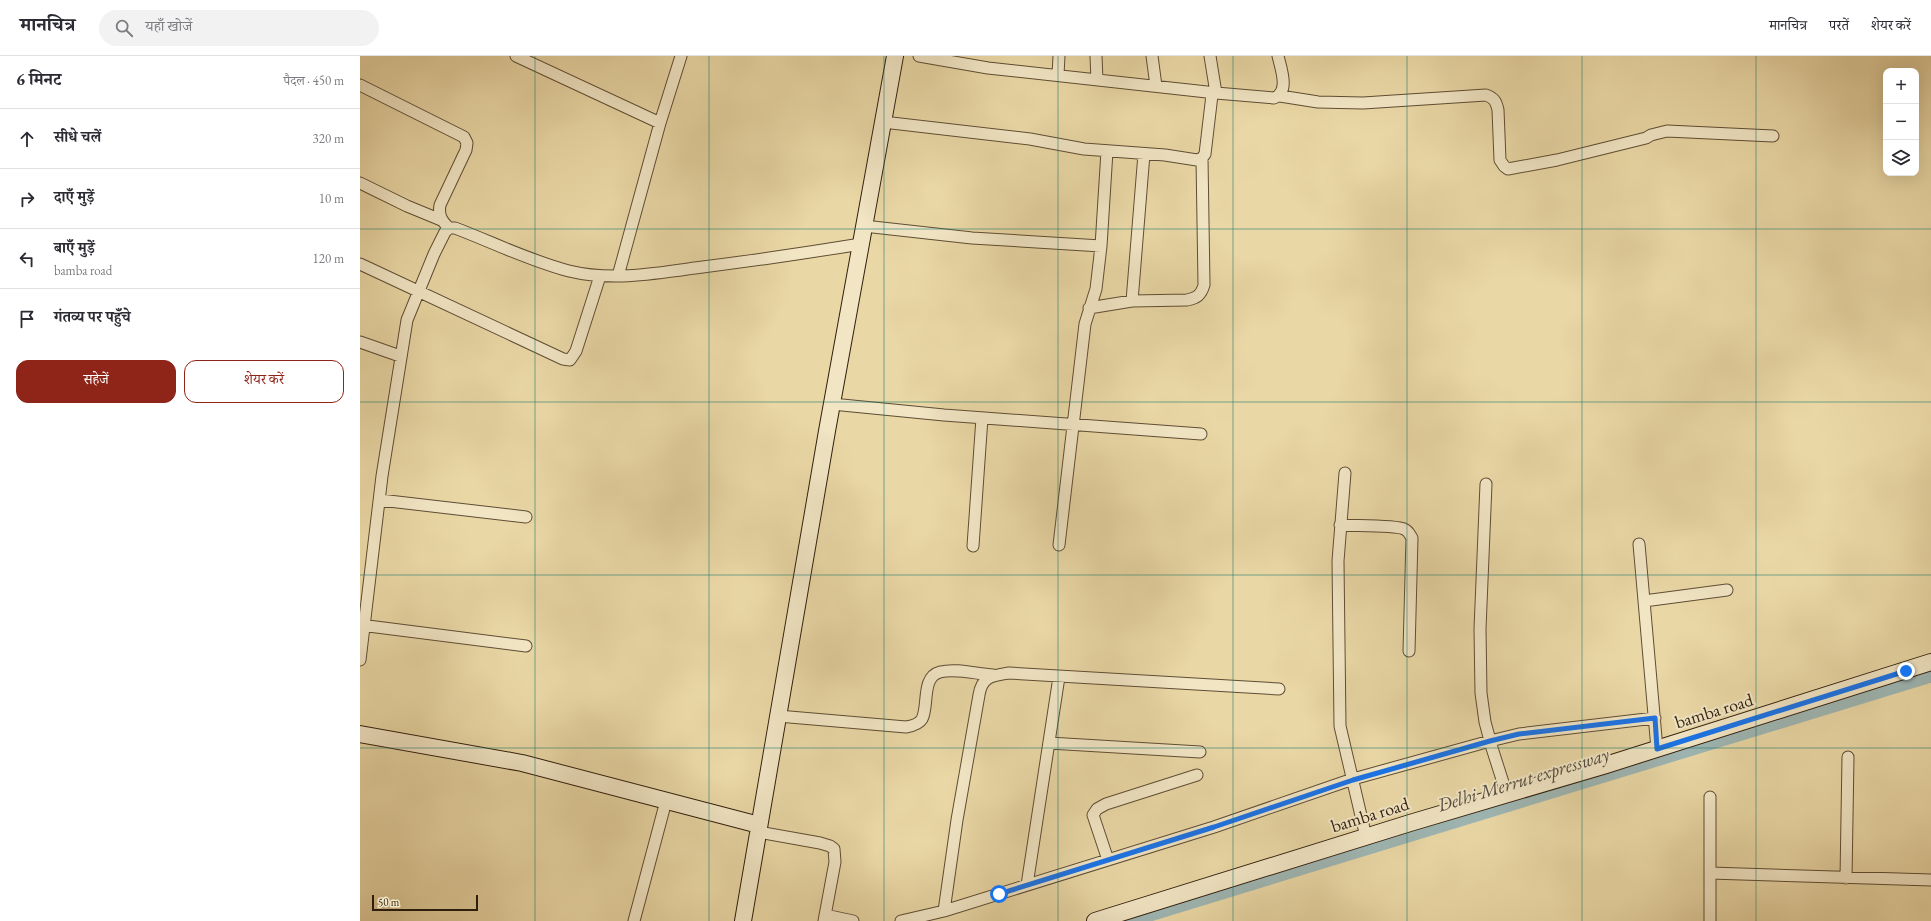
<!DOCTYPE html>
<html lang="hi">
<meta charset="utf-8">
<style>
body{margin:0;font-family:"EB Garamond","Noto Serif Devanagari",serif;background:#f2f2f3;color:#2b2b33}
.controls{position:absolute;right:12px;top:12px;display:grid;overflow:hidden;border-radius:8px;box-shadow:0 4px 16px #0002}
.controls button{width:36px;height:36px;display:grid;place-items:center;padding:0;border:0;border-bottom:1px solid #e1e1e2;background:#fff;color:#2b2b33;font:20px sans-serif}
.scale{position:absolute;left:12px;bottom:10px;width:106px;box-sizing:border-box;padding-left:4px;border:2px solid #311f0e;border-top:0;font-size:11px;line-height:14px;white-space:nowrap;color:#311f0e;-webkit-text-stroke:3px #f1e5c4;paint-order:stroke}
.stop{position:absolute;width:12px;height:12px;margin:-9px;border:3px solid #1a73e8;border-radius:50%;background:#fff}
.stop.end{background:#1a73e8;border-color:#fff;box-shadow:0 1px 4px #0008}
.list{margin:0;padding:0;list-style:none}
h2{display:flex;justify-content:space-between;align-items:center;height:52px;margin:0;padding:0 16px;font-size:17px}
h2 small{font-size:13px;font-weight:400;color:#7c7c81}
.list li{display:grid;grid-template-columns:26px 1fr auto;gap:12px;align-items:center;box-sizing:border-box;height:60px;padding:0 16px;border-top:1px solid #e1e1e2}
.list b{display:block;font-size:15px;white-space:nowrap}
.list p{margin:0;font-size:13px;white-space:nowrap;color:#7c7c81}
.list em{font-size:13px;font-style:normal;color:#7c7c81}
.actions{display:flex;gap:8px;padding:12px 16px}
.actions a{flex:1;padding:9px 0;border:1px solid #8f2418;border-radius:12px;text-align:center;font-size:14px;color:#8f2418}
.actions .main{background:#8f2418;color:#fff}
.icon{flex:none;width:22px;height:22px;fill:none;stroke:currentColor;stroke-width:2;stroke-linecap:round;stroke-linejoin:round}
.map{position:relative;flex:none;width:1571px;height:865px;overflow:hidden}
header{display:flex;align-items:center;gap:24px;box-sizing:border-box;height:56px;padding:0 20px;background:#fff;border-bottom:1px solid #e1e1e2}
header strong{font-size:19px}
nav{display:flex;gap:22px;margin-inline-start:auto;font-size:14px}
.search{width:280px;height:36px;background:#f2f2f3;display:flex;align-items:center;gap:10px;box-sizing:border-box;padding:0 14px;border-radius:22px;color:#7c7c81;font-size:15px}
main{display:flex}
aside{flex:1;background:#fff}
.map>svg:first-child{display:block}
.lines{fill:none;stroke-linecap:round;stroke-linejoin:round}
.canal{stroke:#9eb6b3;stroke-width:15}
.street-casing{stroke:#5f4d34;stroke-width:13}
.secondary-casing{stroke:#311f0e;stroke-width:18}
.street{stroke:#f1e5c4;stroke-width:11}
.secondary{stroke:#f1e5c4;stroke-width:16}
.route{stroke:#1a73e8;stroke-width:5}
.grid{fill:none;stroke:#0f766e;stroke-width:1;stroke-opacity:0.55}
.labels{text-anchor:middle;stroke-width:4;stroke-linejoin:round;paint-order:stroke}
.street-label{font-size:18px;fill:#311f0e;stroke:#f1e5c4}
.water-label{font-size:19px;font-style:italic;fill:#524c40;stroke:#f1e5c4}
</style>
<header>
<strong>मानचित्र</strong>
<div class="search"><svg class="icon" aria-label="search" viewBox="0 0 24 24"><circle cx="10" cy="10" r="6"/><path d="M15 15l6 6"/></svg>यहाँ खोजें</div>
<nav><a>मानचित्र</a><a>परतें</a><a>शेयर करें</a></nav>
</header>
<main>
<aside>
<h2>6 मिनट<small>पैदल · 450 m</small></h2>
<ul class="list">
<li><svg class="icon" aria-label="ahead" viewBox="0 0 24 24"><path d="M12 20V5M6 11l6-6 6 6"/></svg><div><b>सीधे चलें</b></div><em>320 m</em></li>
<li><svg class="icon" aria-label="right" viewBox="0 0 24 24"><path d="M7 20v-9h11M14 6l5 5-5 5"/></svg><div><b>दाएँ मुड़ें</b></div><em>10 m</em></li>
<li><svg class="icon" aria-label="left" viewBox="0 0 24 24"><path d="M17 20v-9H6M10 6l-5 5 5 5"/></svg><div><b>बाएँ मुड़ें</b><p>bamba road</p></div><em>120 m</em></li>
<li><svg class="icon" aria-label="arrive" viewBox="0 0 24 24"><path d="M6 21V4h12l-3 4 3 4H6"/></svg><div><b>गंतव्य पर पहुँचे</b></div></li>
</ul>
<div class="actions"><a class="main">सहेजें</a><a>शेयर करें</a></div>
</aside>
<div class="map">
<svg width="1571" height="865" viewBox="0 0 1571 865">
<rect width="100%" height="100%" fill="#e9d7a5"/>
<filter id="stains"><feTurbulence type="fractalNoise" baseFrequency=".005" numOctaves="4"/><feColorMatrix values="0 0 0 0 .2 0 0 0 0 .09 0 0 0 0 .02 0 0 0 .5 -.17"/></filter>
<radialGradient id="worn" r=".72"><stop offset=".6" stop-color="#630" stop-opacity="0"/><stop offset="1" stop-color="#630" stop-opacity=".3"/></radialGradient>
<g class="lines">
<path class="canal" d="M767,865L1571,619"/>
<g class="street-casing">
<path id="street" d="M156,0L300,67
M559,0L628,12L856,37L850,0
M736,0L737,24
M792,0L796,30
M698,19L699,0
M0,29L104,81L107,87L106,94L80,149C78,160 82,165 89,172
M920,40L958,46L1003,47L1126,39C1134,42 1136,45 1138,54L1140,104L1144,110L1148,113L1197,104L1286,82L1291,79L1307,75L1413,80
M523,66L670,83L724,93L805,99L837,104L842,102L845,98L852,39L856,37L914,42C930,36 921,13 918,0
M0,127L47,150L81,164
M504,170L612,182L741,190
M0,208L203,303L210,304L216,295L240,220
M258,220L300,67L321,0
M772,245L784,98
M729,252L772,245L827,244C837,242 841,239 844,229L842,102
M0,286L40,300
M472,348L584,359L841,378
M985,417L978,505L980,670L1006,781
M1126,428L1120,573L1121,637L1125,666L1132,692L1147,739
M20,444L166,461
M980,469C993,470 1035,469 1044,473C1049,475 1050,479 1052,482L1049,595
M1279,488L1297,693
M699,489L725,268L736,233L741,190L747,95
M613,490L622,362
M1284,545L1367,534
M0,569L166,590
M0,604L22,420L47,264L74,198L85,176L89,172H95C132,186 170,205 209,215C250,225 293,218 335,212C391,205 446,197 501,188
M418,660L546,671C552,670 559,668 562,663C569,650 561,621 580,616C597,612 616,618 633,619
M689,687L840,696
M398,776L460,787L470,790L474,793L475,806L464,865
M748,804L733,759L737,753L746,748L837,719
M1350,817L1571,824
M1486,822L1488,701
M667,829L699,621
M584,855L597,764L619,639C622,620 632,620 649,617L919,633
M465,859L493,865
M274,865L306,745
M541,865L584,855L854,771L993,723L1130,685L1159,678L1295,662
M1350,865V741"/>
</g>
<g class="secondary-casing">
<path id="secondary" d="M0,678L162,707L399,769
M383,865L467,375L535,0
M735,865L1050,767L1246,709L1571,606"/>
</g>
<use href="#street" class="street"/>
<use href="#secondary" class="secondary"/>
</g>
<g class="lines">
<path class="route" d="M639,838L854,771L993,724L1130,685L1159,678L1295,662L1297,693L1546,615"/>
</g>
<path class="grid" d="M175,0V865M349,0V865M524,0V865M698,0V865M873,0V865M1047,0V865M1222,0V865M1396,0V865M0,173H1571M0,346H1571M0,519H1571M0,692H1571"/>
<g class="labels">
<g class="street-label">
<text transform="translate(1354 655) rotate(-17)" y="6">bamba road</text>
<text transform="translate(1010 759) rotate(-17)" y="6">bamba road</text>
</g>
<g class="water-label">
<text transform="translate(1163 723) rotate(-17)" y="7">Delhi Merrut expressway</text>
</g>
</g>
<rect width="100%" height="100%" filter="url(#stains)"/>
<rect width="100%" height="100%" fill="url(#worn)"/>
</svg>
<div class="controls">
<button>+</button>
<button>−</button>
<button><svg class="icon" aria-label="layers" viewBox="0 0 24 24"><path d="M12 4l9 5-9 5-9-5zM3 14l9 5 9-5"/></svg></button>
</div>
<div class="scale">50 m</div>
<div class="stop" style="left:639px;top:838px"></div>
<div class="stop end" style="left:1546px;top:615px"></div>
</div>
</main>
